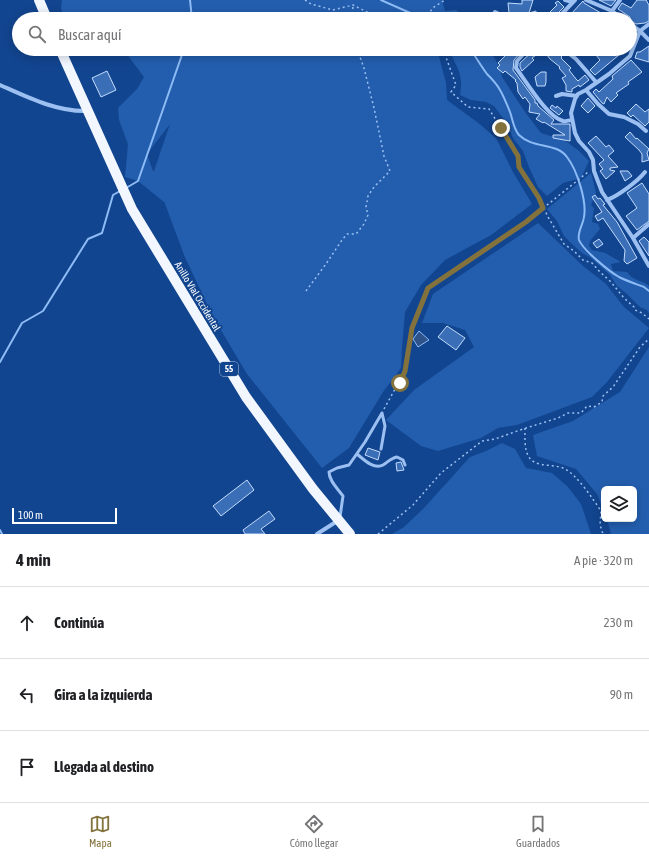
<!DOCTYPE html>
<html lang="es">
<meta charset="utf-8">
<style>
body{margin:0;font-family:"Asap Condensed",sans-serif;background:#f2f2f2;color:#202124}
.controls{position:absolute;right:12px;bottom:12px;display:grid;overflow:hidden;border-radius:6px;box-shadow:0 2px 10px #0003}
.controls button{width:36px;height:36px;display:grid;place-items:center;padding:0;border:0;border-bottom:1px solid #e0e0e0;background:#fff;color:#202124;font:20px sans-serif}
.scale{position:absolute;left:12px;bottom:10px;width:105px;box-sizing:border-box;padding-left:4px;border:2px solid #fff;border-top:0;font-size:11px;line-height:14px;white-space:nowrap;color:#fff;-webkit-text-stroke:3px #12458f;paint-order:stroke}
.stop{position:absolute;width:12px;height:12px;margin:-9px;border:3px solid #84723d;border-radius:50%;background:#fff}
.stop.end{background:#84723d;border-color:#fff;box-shadow:0 1px 4px #0008}
.list{margin:0;padding:0;list-style:none}
h2{display:flex;justify-content:space-between;align-items:center;height:52px;margin:0;padding:0 16px;font-size:17px}
h2 small{font-size:13px;font-weight:400;color:#757577}
.list li{display:grid;grid-template-columns:26px 1fr auto;gap:12px;align-items:center;box-sizing:border-box;height:72px;padding:0 16px;border-top:1px solid #e0e0e0}
.list b{display:block;font-size:15px;white-space:nowrap}
.list em{font-size:13px;font-style:normal;color:#757577}
.icon{flex:none;width:22px;height:22px;fill:none;stroke:currentColor;stroke-width:2;stroke-linecap:round;stroke-linejoin:round}
.map{position:relative;flex:none;width:649px;height:534px;overflow:hidden}
.search{position:absolute;background:#fff;box-shadow:0 2px 10px #0003;left:12px;right:12px;top:12px;height:44px;display:flex;align-items:center;gap:10px;box-sizing:border-box;padding:0 14px;border-radius:22px;color:#757577;font-size:15px}
.sheet{height:268px;background:#fff}
nav{display:flex;justify-content:space-around;align-items:center;box-sizing:border-box;height:56px;border-top:1px solid #e0e0e0;background:#fff;font-size:11px;color:#757577}
nav a{display:grid;justify-items:center;gap:2px}
nav .on{color:#84723d}
.map>svg:first-child{display:block}
.green{fill:#235eae;fill-rule:evenodd}
.water{fill:#2d538a;stroke:#8dbbf5}
.lines{fill:none;stroke-linecap:round;stroke-linejoin:round}
.stream{stroke:#8dbbf5;stroke-width:2}
.building{fill:#3a6fb8;stroke:#c3dbfd}
.path{stroke:#9cc0f2;stroke-width:1.5;stroke-dasharray:2 3;stroke-linecap:butt}
.service{stroke:#9cc0f2;stroke-width:3}
.minor{stroke:#9cc0f2;stroke-width:4}
.trunk{stroke:#f2f7ff;stroke-width:10}
.route{stroke:#84723d;stroke-width:5}
.labels{text-anchor:middle;stroke-width:4;stroke-linejoin:round;paint-order:stroke}
.shield{fill:#12458f;stroke:#b8c7dd;stroke-width:1}
.shield-label{font-size:9px;font-weight:bold;fill:#fff}
.street-label{font-size:10px;fill:#fff;stroke:#12458f}
</style>
<div class="map">
<svg width="649" height="534" viewBox="0 0 649 534">
<rect width="100%" height="100%" fill="#12458f"/>
<path class="green" d="M62,0H442L445,11L456,10L466,19H64L61,8Z
M84,49H437L446,83L447,100L477,122L496,138L513,172L532,204L491,235L445,260L421,285L405,312L402,347L401,368L383,392L349,448L322,468L247,374L212,315L184,255L164,201V202L138,181L125,177L128,144L119,120L118,108L137,89L144,77L126,53L87,51ZM170,124L154,171H153L147,154Z
M449,49H489L498,64L502,77L525,112L541,133L564,140L578,150L589,161L581,178L563,183L547,196L538,187L529,167L523,151L513,138L506,122L494,106L486,102L471,100L460,95C464,72 456,68 449,49Z
M591,173L596,193L591,205L594,208L592,222L598,224L600,229L590,241L589,246L592,250L605,253L621,262L611,264L613,271L627,272C634,282 641,279 649,286V313L647,310L640,307L627,294L617,286L610,275L591,258L582,253L572,244L564,236L557,221L547,209Z
M538,223L583,266L606,284L624,307L649,328L607,382L592,397L517,425L498,428L481,438L438,451L421,446L386,420L414,390L474,347L465,330L443,323H422L433,294Z
M649,347V534H611L607,519H634V489H604V512L597,494L576,469L537,456L533,435L573,421L620,392Z
M502,443L515,449L526,468L552,473L568,487L581,504L591,534H392L404,527L423,509L470,457L486,451Z"/>
<path class="water" d="M419,331L429,340L418,347L413,339Z"/>
<g class="lines">
<path class="stream" d="M190,0L192,19
M381,0L417,16L438,19
M470,49C476,57 481,66 487,74C492,79 497,84 500,90C503,95 508,107 510,112C513,120 513,128 519,135C533,149 556,142 567,157C577,170 587,201 584,217C583,225 577,232 579,240C583,250 610,272 619,277C627,281 636,284 644,287L649,291
M126,188L138,181L184,49
M0,362L22,323L43,311L88,239L102,233L113,195L120,191
M0,530L2,534"/>
</g>
<path class="building" d="M522,0H533L529,13L536,11V17L530,19L527,16L520,17L522,13H509L508,3L522,4Z
M599,0H616L611,6Z
M637,0H646L649,5V21L645,23L636,24L630,21V17L618,9L622,3L631,8Z
M558,1L564,7L552,19H551L547,15L557,5L555,3Z
M583,1L584,3L611,19H567L565,16L569,12L571,14Z
M649,46V62L635,58L637,52H640Z
M503,49L523,50L514,60L513,70L535,100V103H537L538,106L554,120L551,124H570V141L553,138V135H565L544,122L543,123L536,119L540,114L529,112L530,104L525,97L523,99L518,92L517,83L515,81L516,80L505,71L503,73L497,68L500,65L498,63L508,53Z
M535,49H551L554,52L556,51L562,57L561,58L571,68L569,70L576,79L578,81L585,75L589,80L580,87L579,85L572,89V92L566,91V85L562,78L566,76L559,68L560,67L550,59L543,50L532,58L534,60L522,71L520,67V63Z
M591,49H601L607,55L614,49H626L595,75L590,70L600,60Z
M631,60L642,72L628,82L629,84L616,93L618,95L611,102L607,97L604,104L602,103L593,92L596,89L599,92L613,79L612,76Z
M107,71L116,90L101,97L92,78Z
M541,72H546V82L545,86H537L535,77Z
M588,98L595,106L588,113L581,106Z
M636,104L645,112L649,109V122L645,126L633,115L631,117L627,113Z
M552,105L556,108L557,106L563,111L559,115L550,108Z
M630,132L636,139L637,138L649,149L647,153L649,160L642,162V154L639,150L625,137Z
M596,136L606,147L609,145L614,151L608,156L618,167L610,168V170L615,171L606,179L600,171L603,169L599,164L604,160L588,143Z
M620,171H628L632,176L625,181Z
M642,183L649,194V221L637,230L626,216L637,208L627,193Z
M595,195L598,199L600,198L605,204L603,205L617,222L637,258L627,264L624,261L625,250L603,218L598,221L595,216L602,212L592,197Z
M644,237L649,242V256L639,241Z
M599,239L603,244L597,248L593,243Z
M447,326L465,338L456,350L438,337Z
M368,448L380,452L378,460L365,455Z
M401,462L404,470L397,471L396,463Z
M247,480L254,490L221,516L213,506Z
M269,511L275,519L261,529L265,534H245L243,530Z"/>
<g class="lines">
<path class="path" d="M305,0L311,4L333,10L353,5L369,13L421,19
M352,19L353,5
M424,19L434,7L445,0
M443,49L456,85L451,92L468,107L489,109L518,156L519,167L539,198L548,217L564,244L574,251L583,260L592,263L600,272L611,282L624,298L634,307L635,310L642,313L649,319
M306,291L326,264L342,240L347,234H356L364,224L368,215L366,207L368,196L374,187L390,171L384,156L374,108L364,68L357,49
M384,409L405,371L412,328L428,288L526,222L588,172
M525,428C525,442 523,461 540,464C548,466 557,465 565,469C577,475 593,499 601,511L600,525L603,534
M378,534L413,505L441,473L482,441L495,439L520,430L558,418L568,413H581L587,406L594,407L602,402L603,396L613,387L640,347L649,339"/>
<path class="service" d="M381,449L385,426L382,413
M357,454C363,459 374,470 383,465C388,462 391,458 397,457L403,460L405,465
M340,517L343,496C338,489 329,481 329,472L337,468L349,465L365,442L382,413"/>
<path class="minor" d="M565,0L573,2
M586,0L612,11L623,19
M612,11L620,0
M495,12L508,19
M557,19L575,0
M630,24L640,31L649,40
M649,24L640,31L630,56L609,74L586,90L578,94L575,99L571,113L575,133L579,141L589,152L593,160L594,171L602,192L633,238L649,266
M528,49L517,61L516,68C526,81 547,117 563,121C565,122 569,120 572,120
M563,49L576,59L596,82
M0,85C27,97 57,112 87,111
M586,90L598,104L609,114L624,117L638,124L646,131
M556,96L562,94L577,96
M607,200C618,196 638,181 645,172
M633,238L649,224
M317,534L339,520"/>
<path class="trunk" d="M39,0L47,19
M60,49L132,209L246,397L313,489L350,534"/>
</g>
<g class="lines">
<path class="route" d="M400,383L405,371L412,328L428,288L526,222L543,208L539,198L519,167L518,156L501,128"/>
</g>
<g class="labels">
<rect class="shield" x="220" y="362" width="18" height="14" rx="3"/>
<g class="shield-label">
<text x="229" y="372">55</text>
</g>
<g class="street-label">
<text transform="translate(198 296) rotate(59)" y="4">Anillo Vial Occidental</text>
</g>
</g>
</svg>
<div class="controls">
<button><svg class="icon" aria-label="layers" viewBox="0 0 24 24"><path d="M12 4l9 5-9 5-9-5zM3 14l9 5 9-5"/></svg></button>
</div>
<div class="scale">100 m</div>
<div class="stop" style="left:400px;top:383px"></div>
<div class="stop end" style="left:501px;top:128px"></div>
<div class="search"><svg class="icon" aria-label="search" viewBox="0 0 24 24"><circle cx="10" cy="10" r="6"/><path d="M15 15l6 6"/></svg>Buscar aquí</div>
</div>
<section class="sheet">
<h2>4 min<small>A pie · 320 m</small></h2>
<ul class="list">
<li><svg class="icon" aria-label="ahead" viewBox="0 0 24 24"><path d="M12 20V5M6 11l6-6 6 6"/></svg><div><b>Continúa</b></div><em>230 m</em></li>
<li><svg class="icon" aria-label="left" viewBox="0 0 24 24"><path d="M17 20v-9H6M10 6l-5 5 5 5"/></svg><div><b>Gira a la izquierda</b></div><em>90 m</em></li>
<li><svg class="icon" aria-label="arrive" viewBox="0 0 24 24"><path d="M6 21V4h12l-3 4 3 4H6"/></svg><div><b>Llegada al destino</b></div></li>
</ul>
</section>
<nav>
<a class="on"><svg class="icon" aria-label="map" viewBox="0 0 24 24"><path d="M3 6l6-2 6 2 6-2v14l-6 2-6-2-6 2zM9 4v14M15 6v14"/></svg>Mapa</a>
<a><svg class="icon" aria-label="directions" viewBox="0 0 24 24"><path d="M12 3l9 9-9 9-9-9zM9 14v-3h6M13 9l2 2-2 2"/></svg>Cómo llegar</a>
<a><svg class="icon" aria-label="saved" viewBox="0 0 24 24"><path d="M7 4h10v16l-5-4-5 4z"/></svg>Guardados</a>
</nav>
